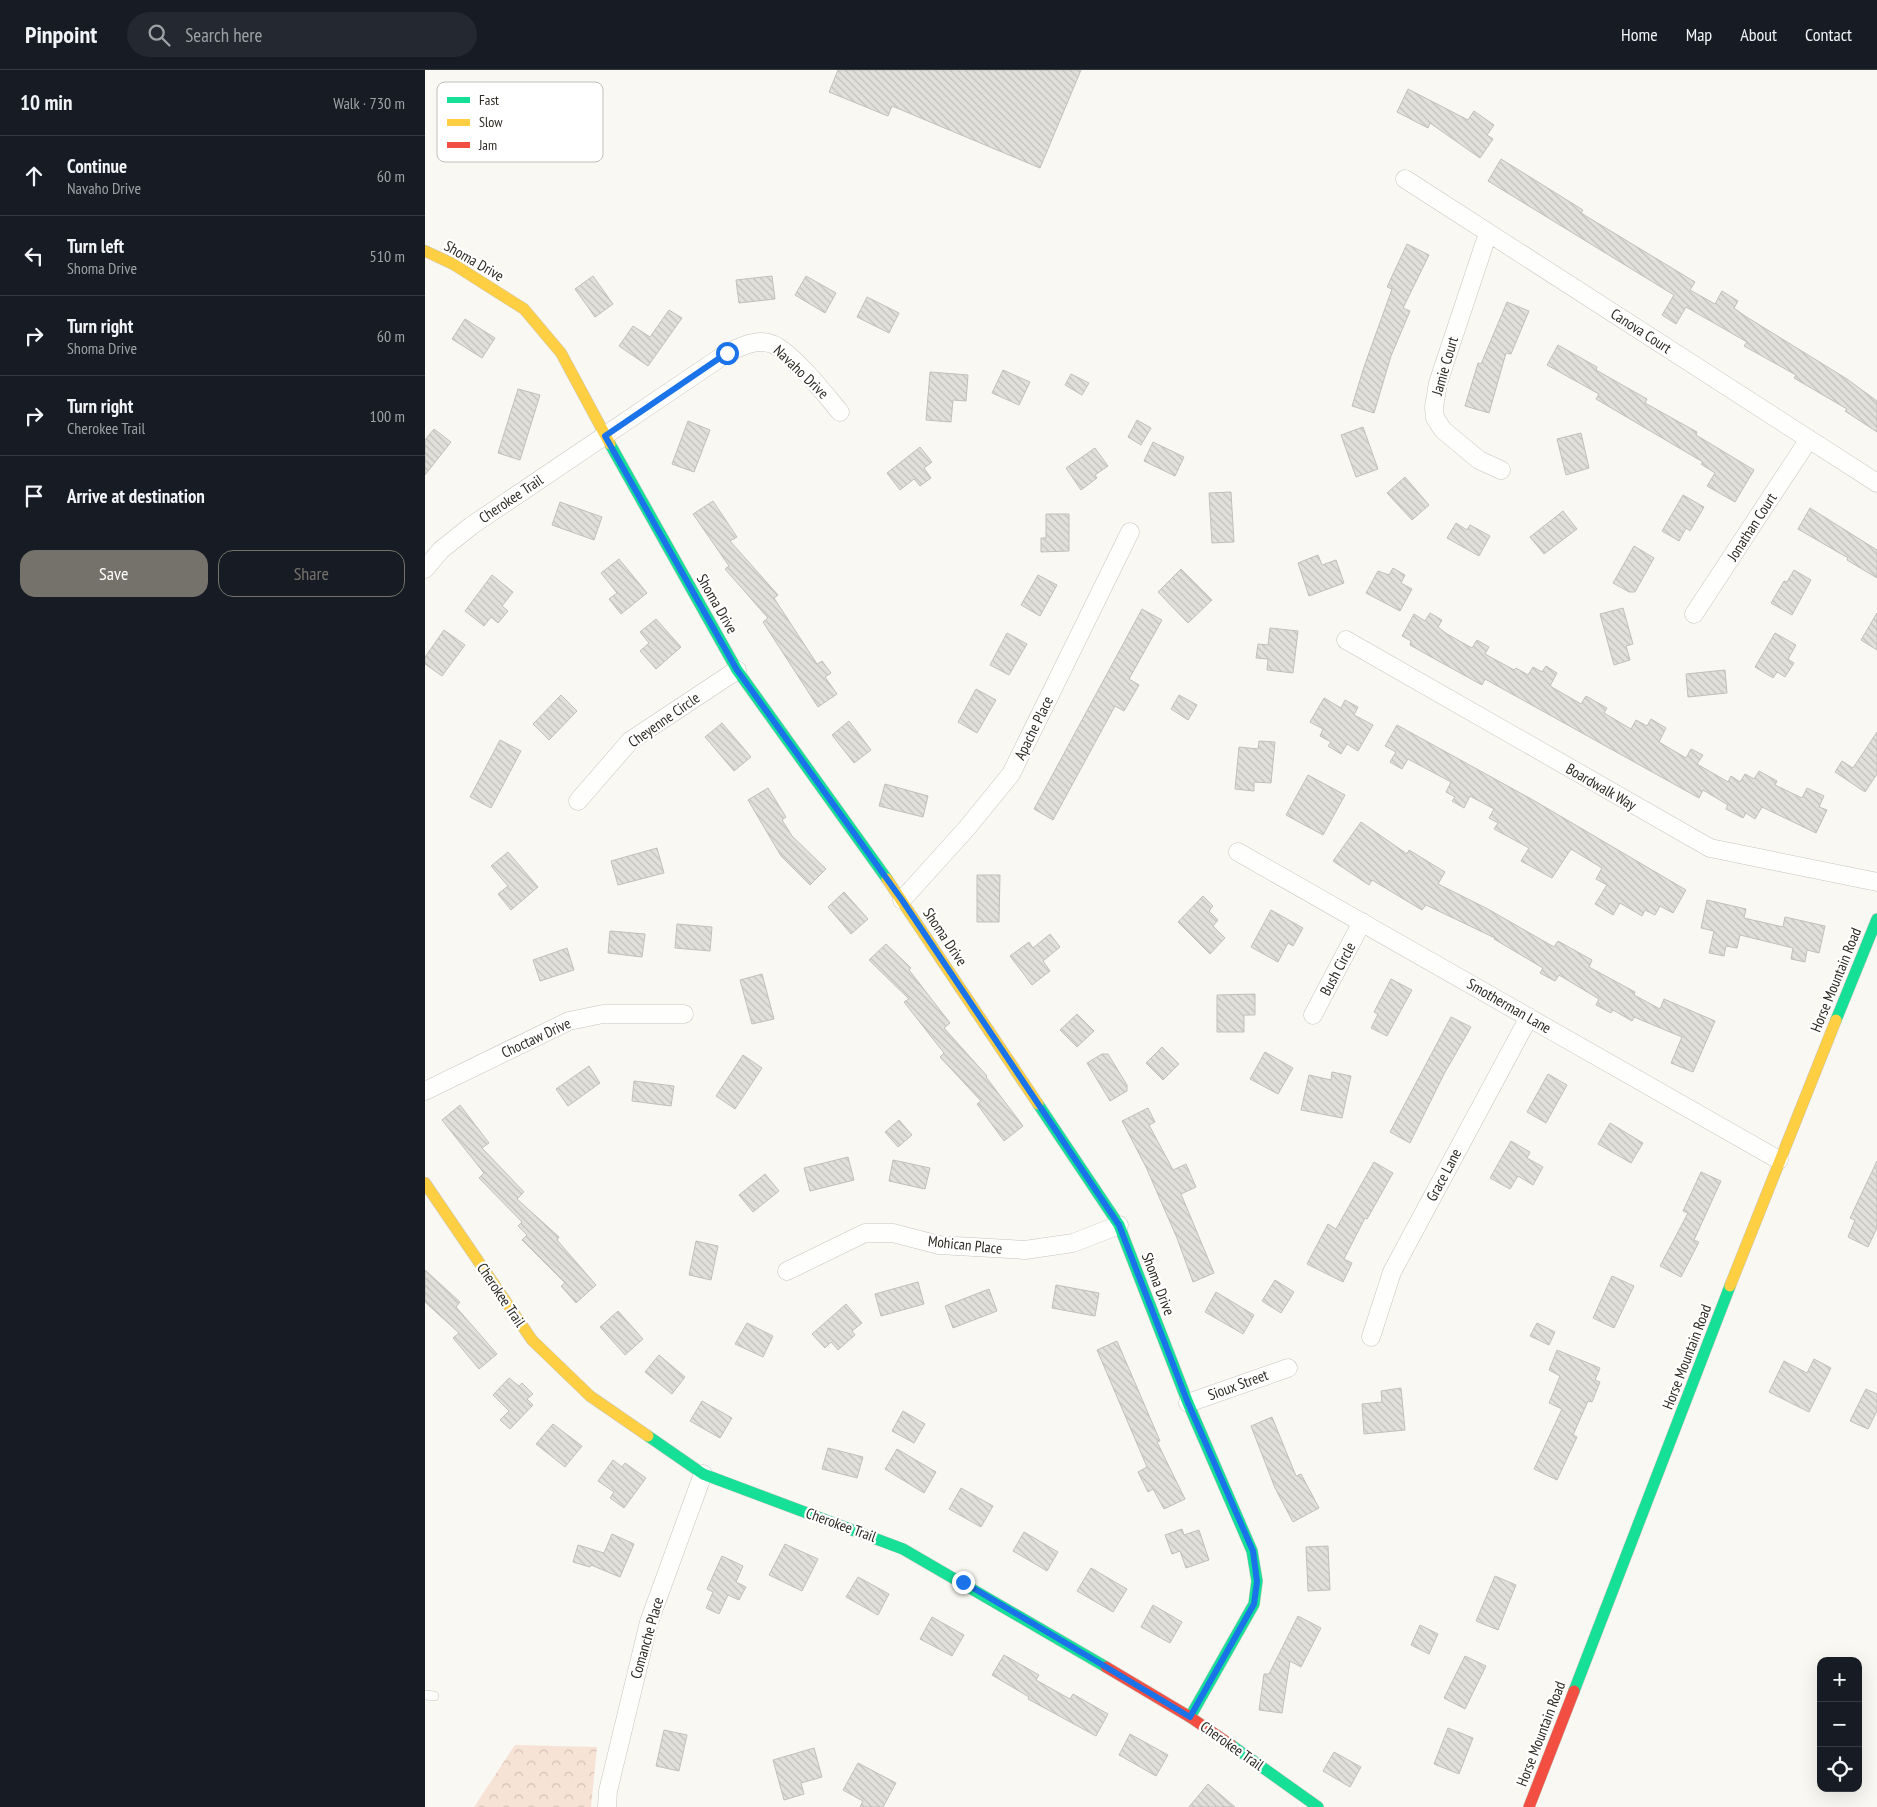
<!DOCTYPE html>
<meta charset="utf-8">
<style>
body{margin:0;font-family:"PT Sans Narrow",sans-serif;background:#242831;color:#f1f3f6}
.controls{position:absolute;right:15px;bottom:15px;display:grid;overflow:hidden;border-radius:10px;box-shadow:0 5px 20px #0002}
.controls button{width:45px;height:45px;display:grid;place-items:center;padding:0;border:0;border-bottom:1px solid #363941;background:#171b24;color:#f1f3f6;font:25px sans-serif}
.stop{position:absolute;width:15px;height:15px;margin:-11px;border:4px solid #1a73e8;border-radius:50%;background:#fff}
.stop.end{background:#1a73e8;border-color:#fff;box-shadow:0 1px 5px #0008}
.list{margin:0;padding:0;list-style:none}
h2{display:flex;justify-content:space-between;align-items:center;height:65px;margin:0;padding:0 20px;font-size:21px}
h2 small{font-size:16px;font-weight:400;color:#9ea1a6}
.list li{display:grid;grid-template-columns:32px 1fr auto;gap:15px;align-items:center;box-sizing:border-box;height:80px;padding:0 20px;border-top:1px solid #363941}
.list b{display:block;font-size:19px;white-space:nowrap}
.list p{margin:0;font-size:16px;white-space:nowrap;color:#9ea1a6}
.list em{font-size:16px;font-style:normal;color:#9ea1a6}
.actions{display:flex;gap:10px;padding:15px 20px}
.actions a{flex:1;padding:11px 0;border:1px solid #75726b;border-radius:15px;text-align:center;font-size:18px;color:#75726b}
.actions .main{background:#75726b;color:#fff}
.icon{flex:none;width:28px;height:28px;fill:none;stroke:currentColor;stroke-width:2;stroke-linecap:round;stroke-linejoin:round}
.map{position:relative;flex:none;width:1452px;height:1737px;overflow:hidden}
header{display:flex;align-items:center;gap:30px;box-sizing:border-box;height:70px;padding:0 25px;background:#171b24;border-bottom:1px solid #363941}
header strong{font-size:24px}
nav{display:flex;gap:28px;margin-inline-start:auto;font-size:18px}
.search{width:350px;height:45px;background:#242831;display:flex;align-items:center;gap:12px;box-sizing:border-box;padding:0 18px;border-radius:28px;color:#9ea1a6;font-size:19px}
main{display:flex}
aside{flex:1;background:#171b24}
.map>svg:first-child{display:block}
.forest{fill:url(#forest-crowns)}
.building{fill:url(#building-back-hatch);stroke:#c1c0ba}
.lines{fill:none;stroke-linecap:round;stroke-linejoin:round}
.lane-casing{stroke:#c7c5bf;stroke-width:10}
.street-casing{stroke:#c7c5bf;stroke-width:19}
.fast-casing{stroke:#c7c5bf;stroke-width:12}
.slow-casing{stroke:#c7c5bf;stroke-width:12}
.jam-casing{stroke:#c7c5bf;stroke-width:12}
.lane{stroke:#fefefd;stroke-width:9}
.street{stroke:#fefefd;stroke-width:18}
.fast{stroke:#16e098;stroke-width:11}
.slow{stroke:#ffcf43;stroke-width:11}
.jam{stroke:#f24e42;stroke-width:11}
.route{stroke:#1a73e8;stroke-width:6}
.labels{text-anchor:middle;stroke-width:4.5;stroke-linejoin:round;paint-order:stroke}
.street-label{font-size:15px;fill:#2d2a23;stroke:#fff}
.key{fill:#fff;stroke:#c0bfbd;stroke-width:1}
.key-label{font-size:14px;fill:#2d2a23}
</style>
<header>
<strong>Pinpoint</strong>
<div class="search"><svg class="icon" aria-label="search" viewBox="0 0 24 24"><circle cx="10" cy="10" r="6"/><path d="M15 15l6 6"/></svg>Search here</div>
<nav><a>Home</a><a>Map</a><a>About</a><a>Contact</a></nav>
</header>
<main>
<aside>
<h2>10 min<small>Walk · 730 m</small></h2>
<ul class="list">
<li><svg class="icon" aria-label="ahead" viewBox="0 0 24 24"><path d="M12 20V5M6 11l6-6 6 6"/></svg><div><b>Continue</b><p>Navaho Drive</p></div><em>60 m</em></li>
<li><svg class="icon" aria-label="left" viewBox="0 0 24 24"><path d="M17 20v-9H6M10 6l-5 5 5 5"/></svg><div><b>Turn left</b><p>Shoma Drive</p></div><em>510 m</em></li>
<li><svg class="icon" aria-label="right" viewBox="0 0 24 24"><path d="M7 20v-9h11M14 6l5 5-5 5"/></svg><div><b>Turn right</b><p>Shoma Drive</p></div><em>60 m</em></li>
<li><svg class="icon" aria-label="right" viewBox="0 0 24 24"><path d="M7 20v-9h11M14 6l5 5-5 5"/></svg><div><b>Turn right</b><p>Cherokee Trail</p></div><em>100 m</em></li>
<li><svg class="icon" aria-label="arrive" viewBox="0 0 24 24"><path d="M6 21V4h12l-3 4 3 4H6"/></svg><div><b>Arrive at destination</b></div></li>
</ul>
<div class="actions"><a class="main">Save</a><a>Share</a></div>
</aside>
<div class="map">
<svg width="1452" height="1737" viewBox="0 0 1452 1737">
<defs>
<pattern id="forest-crowns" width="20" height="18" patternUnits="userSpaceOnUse" patternTransform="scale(1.25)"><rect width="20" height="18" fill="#f7e2d6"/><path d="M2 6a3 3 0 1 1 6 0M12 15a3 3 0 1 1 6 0" fill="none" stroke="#d4c2b7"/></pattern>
<pattern id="building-back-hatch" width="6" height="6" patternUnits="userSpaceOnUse" patternTransform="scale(1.25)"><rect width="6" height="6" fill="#e2e0da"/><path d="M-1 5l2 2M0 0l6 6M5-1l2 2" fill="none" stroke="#c2c0bb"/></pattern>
</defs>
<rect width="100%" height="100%" fill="#faf8f2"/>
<path class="forest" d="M90,1675L172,1677L166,1737H49Z"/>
<path class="building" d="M413,0H656L615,98L467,36L463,46L404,22Z
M983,19L1043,50L1049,41L1069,55L1062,65L1068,69L1055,88L1005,53L1003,58L972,42Z
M1076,89L1158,140L1156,143L1270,212L1265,220L1290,234L1297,221L1313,231L1309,238L1320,246L1422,309L1452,331V362L1420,341L1422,339L1369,308L1371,305L1319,276L1322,272L1261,237L1251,254L1237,245L1249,225L1063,111Z
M982,174L1004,185L978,238L985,241L966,286L949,343L927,336L939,297L967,219L962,217Z
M168,206L188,234L170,247L150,219Z
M347,206L350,229L314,233L311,210Z
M381,206L411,223L400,243L370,225Z
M442,227L474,243L464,263L432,247Z
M1082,232L1104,241L1086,284L1081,283L1064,343L1040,336L1053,293L1056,294Z
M244,240L257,248L223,296L194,276L208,256L225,267Z
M40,249L70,268L57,288L27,269Z
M1133,275L1172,297L1171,300L1222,329L1220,333L1272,362L1271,365L1329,400L1310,432L1282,416L1290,403L1276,394L1278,392L1171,329L1174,324L1122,295Z
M578,300L605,312L594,335L567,323Z
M505,302L543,305L541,331L528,330L526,352L501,350Z
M646,304L664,313L657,325L640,315Z
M93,319L115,325L95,390L73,383Z
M712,350L726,358L716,375L703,367Z
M263,351L285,360L269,402L247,394Z
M938,357L953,399L931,407L916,365Z
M9,359L26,372L0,405V370Z
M1156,363L1164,398L1141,405L1132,369Z
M728,372L759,387L750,406L719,391Z
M495,377L507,392L499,398L506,408L495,416L489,409L475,420L462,403Z
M670,378L683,396L670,405L672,408L656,420L641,398Z
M980,407L1004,435L987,450L962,423Z
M806,422L809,472L787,473L784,423Z
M1258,425L1279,437L1265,461L1261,458L1254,471L1237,461Z
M288,431L312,467L305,471L353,525L349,528L392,594L397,591L406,603L400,607L412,624L393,637L338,552L343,548L300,499L304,496L268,444Z
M135,432L177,447L169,470L127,455Z
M1385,438L1452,480V508L1422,490L1423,488L1373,459Z
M1138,441L1152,459L1119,484L1105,467Z
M621,444H644V481L616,482V468H621Z
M1031,453L1042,460L1045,455L1065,466L1054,486L1022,468Z
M1209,476L1229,488L1210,522H1204L1188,513Z
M893,485L897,495L911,490L919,513L884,526L873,493Z
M194,489L222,523L196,544L184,529L192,523L176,503Z
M968,498L980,505L976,513L987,519L975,541L941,523L953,501L964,505Z
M756,499L787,530L763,553L733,522Z
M1369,500L1386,510L1367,545L1346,533L1359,511L1362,512Z
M67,505L88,522L77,536L83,541L73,553L66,547L59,556L40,541Z
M613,505L632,515L615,546L596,535Z
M1198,538L1208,574L1201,576L1205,590L1189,595L1175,544Z
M717,539L737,550L704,609L714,615L699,641L690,636L628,750L609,739Z
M1005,543L1017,550L1013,557L1022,564L1047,578L1052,570L1064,577L1060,584L1089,600L1091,598L1103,605L1108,597L1117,602L1121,596L1132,603L1125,616L1156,634L1161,626L1182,638L1179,643L1206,659L1211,650L1222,656L1226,649L1241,658L1234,672L1261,688L1266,679L1278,685L1272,694L1303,712L1306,706L1315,712L1320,704L1329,709L1334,701L1352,711L1350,715L1377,728L1382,718L1399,726L1394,737L1402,740L1391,763L1337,737L1330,749L1321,743L1318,748L1301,739L1303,735L1278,720L1274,728L1060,609L1057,615L1008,588L985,575L986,571L977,566L989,544L1000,551Z
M1452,543V580L1436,570Z
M231,549L256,577L231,599L215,581L224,573L215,562Z
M845,558L873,561L868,603L842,600L843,589L831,588L833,574L843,575Z
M19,560L40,575L17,606L0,594V587Z
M582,563L602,574L584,605L565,595Z
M1350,563L1371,575L1363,589L1369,593L1360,607L1352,602L1348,608L1330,597Z
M1300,600L1302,623L1263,627L1261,604Z
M551,619L571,630L552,663L533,652Z
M136,625L152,641L124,670L108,654Z
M754,625L772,635L763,650L746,639Z
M899,628L916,638L920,630L933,637L929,645L948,655L933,681L922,674L916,684L903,676L906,672L895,666L898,659L885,652Z
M424,651L446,680L429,693L407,665Z
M297,653L326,687L309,701L280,667Z
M972,655L1108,730L1261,820L1248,843L1235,836L1230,845L1220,840L1217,846L1195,833L1188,845L1170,834L1182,815L1171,809L1177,798L1146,779L1127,808L1096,791L1104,778L1069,759L1073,753L1064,748L1069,739L1045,726L1039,738L1027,731L1030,727L1021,722L1026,712L983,689L977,699L965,692L971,682L960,676Z
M1452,662V704L1440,722L1410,702L1417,691L1428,698Z
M75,670L96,681L66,738L45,727Z
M834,671L850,672L846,713L829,712V721L810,719L814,677L833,679Z
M883,705L920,725L898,765L861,745Z
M460,714L503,726L498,747L454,736Z
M343,718L361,747L357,750L367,766L401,799L385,815L356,786L323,730Z
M936,752L982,784L984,780L1020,802L1013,814L1061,838L1129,877L1133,871L1167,890L1164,897L1210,922L1209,925L1235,939L1239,929L1290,951L1268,1002L1246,993L1257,967L1209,947L1207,951L1188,940L1186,943L1171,935L1174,929L1134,905L1130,911L1115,903L1118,898L1069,869L1070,868L1001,835L997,840L947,810L944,815L908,791Z
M232,778L239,803L193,815L186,791Z
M83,782L113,817L86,840L73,824L83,816L66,796Z
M552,805H575L574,852H552Z
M419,822L443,849L426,864L403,837Z
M778,826L788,836L784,841L793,850L788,856L800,868L785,884L753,852Z
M1282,830L1321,839L1319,848L1358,857L1360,847L1400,856L1394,883L1382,880L1380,892L1366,889L1368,878L1315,865L1312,878L1301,876L1299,886L1284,883L1289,861L1276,858Z
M846,840L878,858L868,876L863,873L853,892L826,877Z
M252,854L287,857L285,881L250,878Z
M185,861L220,864L217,887L183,883Z
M625,864L635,877L618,891L625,901L607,915L585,886L604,872L608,878Z
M461,874L486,898L484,900L525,953L519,958L562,1006L561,1007L598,1056L579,1071L552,1034L556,1031L515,987L519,983L479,932L484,929L444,890Z
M142,878L149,900L115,911L108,890Z
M337,904L349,949L327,954L315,910Z
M966,909L987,920L962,966L946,958L953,944L949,942Z
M830,924V945H819V962H792V925Z
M652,944L669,961L652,977L635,960Z
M1026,947L1046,957L1019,1004L985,1073L965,1062Z
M737,977L754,994L738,1010L721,993Z
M840,982L868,998L853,1024L825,1009Z
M677,984H683L702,1015V1021L685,1031L662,993Z
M318,985L337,998L310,1039L291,1026Z
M164,996L175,1013L143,1036L131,1019Z
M907,1002L926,1006L917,1048L876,1040L884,1005L906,1010Z
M1123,1004L1142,1015L1121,1053L1102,1042Z
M209,1011L249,1016L246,1036L207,1031Z
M35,1035L64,1073L57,1078L99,1122L92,1129L134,1167L132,1170L171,1215L151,1233L136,1216L140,1213L97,1170L102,1165L93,1156L97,1152L54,1108L59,1103L17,1050Z
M723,1038L730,1052L724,1055L748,1100L761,1094L771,1117L756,1124L789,1203L768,1212L752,1168L721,1097L697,1051Z
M474,1050L487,1065L473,1077L460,1062Z
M1185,1053L1218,1073L1206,1093L1173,1074Z
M1086,1071L1105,1082L1102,1088L1118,1097L1108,1115L1093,1106L1085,1119L1065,1108Z
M423,1087L429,1110L385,1121L379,1098Z
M468,1090L505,1098L500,1119L464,1111Z
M1452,1091V1158L1443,1177L1423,1167L1430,1150L1425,1148Z
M949,1092L968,1103L942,1149L940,1148L919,1189L927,1193L918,1212L882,1194L903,1154L911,1159Z
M1276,1102L1296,1111L1269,1170L1274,1172L1256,1207L1235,1196L1263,1143L1258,1141Z
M340,1104L354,1121L328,1142L314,1125Z
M271,1171L293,1176L286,1210L264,1205Z
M0,1200L35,1232L31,1237L72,1284L54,1299L28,1268L34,1263L0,1232Z
M1187,1206L1209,1216L1189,1258L1168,1248Z
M850,1210L869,1222L856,1243L837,1231Z
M493,1212L499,1234L456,1246L450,1224Z
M631,1215L674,1223L670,1246L627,1238Z
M564,1219L572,1241L528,1258L520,1236Z
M791,1222L829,1245L818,1264L780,1242Z
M421,1234L437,1253L427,1261L430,1265L413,1280L406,1272L400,1278L387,1264Z
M193,1241L218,1269L200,1285L175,1257Z
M322,1253L348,1266L338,1287L310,1274Z
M1112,1253L1130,1262L1124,1275L1105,1266Z
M692,1271L735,1371L732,1372L760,1429L739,1439L728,1419L723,1422L713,1402L722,1397L672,1280Z
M1132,1280L1175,1298L1170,1310L1175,1312L1167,1332L1163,1331L1148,1365L1152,1367L1132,1410L1109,1399L1137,1339L1124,1333L1135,1306L1124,1300Z
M234,1285L260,1307L247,1324L220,1302Z
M1389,1289L1406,1298L1384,1342L1344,1322L1359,1291L1382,1303Z
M84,1308L94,1316L97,1313L108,1324L102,1329L108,1335L85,1359L75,1350L84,1341L68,1325Z
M976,1318L980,1360L939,1364L937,1334L957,1332L956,1321Z
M1441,1319L1452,1324V1341L1443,1359L1425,1351Z
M277,1331L307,1348L295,1368L265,1351Z
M478,1341L500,1354L489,1373L467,1361Z
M847,1347L871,1406L876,1404L894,1438L868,1452L850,1418L826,1356Z
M128,1354L157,1376L140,1397L111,1374Z
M403,1378L438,1387L432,1408L397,1399Z
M472,1379L511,1402L499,1423L460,1399Z
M188,1390L197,1397L200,1393L221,1408L199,1438L185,1428L189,1422L173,1411Z
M536,1418L568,1436L556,1457L524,1439Z
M757,1459L759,1465L774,1460L784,1490L761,1498L755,1481L747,1484L740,1465Z
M599,1462L633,1482L622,1501L588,1481Z
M187,1464L209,1474L195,1507L166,1495L165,1497L148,1492L153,1475L179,1483Z
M360,1474L393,1489L377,1521L344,1505Z
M903,1476L905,1520L883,1521L881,1477Z
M297,1486L318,1496L311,1512L321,1517L314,1530L303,1525L294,1544L281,1538L288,1522L282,1519Z
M666,1498L702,1519L688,1542L652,1521Z
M1070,1506L1091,1515L1073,1560L1051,1551Z
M433,1507L464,1524L453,1545L421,1527Z
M728,1535L757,1552L745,1573L716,1557Z
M873,1546L896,1558L876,1597L865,1591L857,1643L834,1640L839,1604H844Z
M507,1547L539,1565L527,1586L495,1569Z
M995,1555L1013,1564L1004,1584L986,1575Z
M579,1585L614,1605L611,1610L645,1629L648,1624L683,1644L671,1666L603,1629L604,1627L567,1605Z
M1040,1586L1061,1596L1040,1639L1019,1628Z
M1023,1658L1048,1668L1034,1704L1009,1694Z
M239,1660L262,1665L254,1701L231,1696Z
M705,1664L743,1685L731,1706L694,1685Z
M389,1678L397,1707L376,1713L379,1724L359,1730L348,1690Z
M909,1682L936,1697L925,1717L898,1701Z
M433,1693L471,1713L458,1737H435L438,1731L418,1720Z
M783,1714L810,1737H764Z"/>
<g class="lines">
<g class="lane-casing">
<path id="lane" d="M0,1625L9,1626"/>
</g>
<g class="street-casing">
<path id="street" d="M980,109L1452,413
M1063,163L1013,313L1009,337L1010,348L1018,360L1054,390L1076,400
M0,499L16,480L46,456L302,283C315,277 332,268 347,274C367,282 400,324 415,342
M1269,544L1384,369
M921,570L1285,778L1452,812
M153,731L205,671L312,600
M813,782L1354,1090
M477,830L542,758L586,704L705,462
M888,945L937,852
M0,1021L144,951L178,944H259
M362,1201L440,1163H468L514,1175L600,1180L648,1173L694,1155
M946,1267L967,1202L1104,947
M763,1333L863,1298
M182,1737L183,1721L224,1552L278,1404"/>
</g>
<g class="fast-casing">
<path id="fast" d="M185,374L312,600L462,809
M1411,950L1452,849
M613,1034L694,1155L763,1333L827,1481L832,1511L829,1534L765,1647
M223,1366L278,1404L478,1479L681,1597
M1149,1621L1305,1216
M806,1675L893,1737"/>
</g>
<g class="slow-casing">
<path id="slow" d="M0,181L28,194L99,239L136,283L185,374
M462,809L613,1034
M0,1113L107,1270L165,1326L223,1366
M1305,1216L1411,950"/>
</g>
<g class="jam-casing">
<path id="jam" d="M681,1597L765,1647L806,1675
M1104,1737L1149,1621"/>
</g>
<use href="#lane" class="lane"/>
<use href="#street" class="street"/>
<use href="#fast" class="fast"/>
<use href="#slow" class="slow"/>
<use href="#jam" class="jam"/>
</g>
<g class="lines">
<path class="route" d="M302,283L180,366L312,600L477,830L694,1155L763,1333L828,1481L832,1512L829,1534L765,1647L538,1512"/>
</g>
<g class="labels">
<g class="street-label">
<text transform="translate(49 191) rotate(30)" y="5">Shoma Drive</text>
<text transform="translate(1216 261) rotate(33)" y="5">Canova Court</text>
<text transform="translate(1020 296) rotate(-74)" y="5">Jamie Court</text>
<text transform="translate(376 302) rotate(44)" y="5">Navaho Drive</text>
<text transform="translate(86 429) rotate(-34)" y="5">Cherokee Trail</text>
<text transform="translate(1327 457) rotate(-57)" y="5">Jonathan Court</text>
<text transform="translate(292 534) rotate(60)" y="5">Shoma Drive</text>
<text transform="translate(239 650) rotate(-35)" y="5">Cheyenne Circle</text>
<text transform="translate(609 658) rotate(-64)" y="5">Apache Place</text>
<text transform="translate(1176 717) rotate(30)" y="5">Boardwalk Way</text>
<text transform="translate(520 867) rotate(56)" y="5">Shoma Drive</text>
<text transform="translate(913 899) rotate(-62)" y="5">Bush Circle</text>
<text transform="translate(1411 910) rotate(-68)" y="5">Horse Mountain Road</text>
<text transform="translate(1084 936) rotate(30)" y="5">Smotherman Lane</text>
<text transform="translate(111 968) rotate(-25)" y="5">Choctaw Drive</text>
<text transform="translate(1019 1105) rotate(-62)" y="5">Grace Lane</text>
<text transform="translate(540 1175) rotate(6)" y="5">Mohican Place</text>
<text transform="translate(733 1214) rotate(69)" y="5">Shoma Drive</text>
<text transform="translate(76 1225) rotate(56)" y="5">Cherokee Trail</text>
<text transform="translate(1262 1287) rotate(-69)" y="5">Horse Mountain Road</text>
<text transform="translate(813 1315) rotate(-20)" y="5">Sioux Street</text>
<text transform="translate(416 1455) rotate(20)" y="5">Cherokee Trail</text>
<text transform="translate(222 1568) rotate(-74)" y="5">Comanche Place</text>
<text transform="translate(1116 1664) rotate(-69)" y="5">Horse Mountain Road</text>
<text transform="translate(807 1676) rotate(35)" y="5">Cherokee Trail</text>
</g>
</g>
<rect x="12" y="12" width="166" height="80" rx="8" class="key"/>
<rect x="22" y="27" width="23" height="6" fill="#16e098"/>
<rect x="22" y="49" width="23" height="7" fill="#ffcf43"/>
<rect x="22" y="72" width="23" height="6" fill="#f24e42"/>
<g class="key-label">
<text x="54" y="35">Fast</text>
<text x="54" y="57">Slow</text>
<text x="54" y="80">Jam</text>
</g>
</svg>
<div class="controls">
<button>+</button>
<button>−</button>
<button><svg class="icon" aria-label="locate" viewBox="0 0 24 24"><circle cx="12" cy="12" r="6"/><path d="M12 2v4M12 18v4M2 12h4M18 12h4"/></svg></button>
</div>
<div class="stop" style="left:302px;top:283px"></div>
<div class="stop end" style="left:538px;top:1512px"></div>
</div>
</main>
